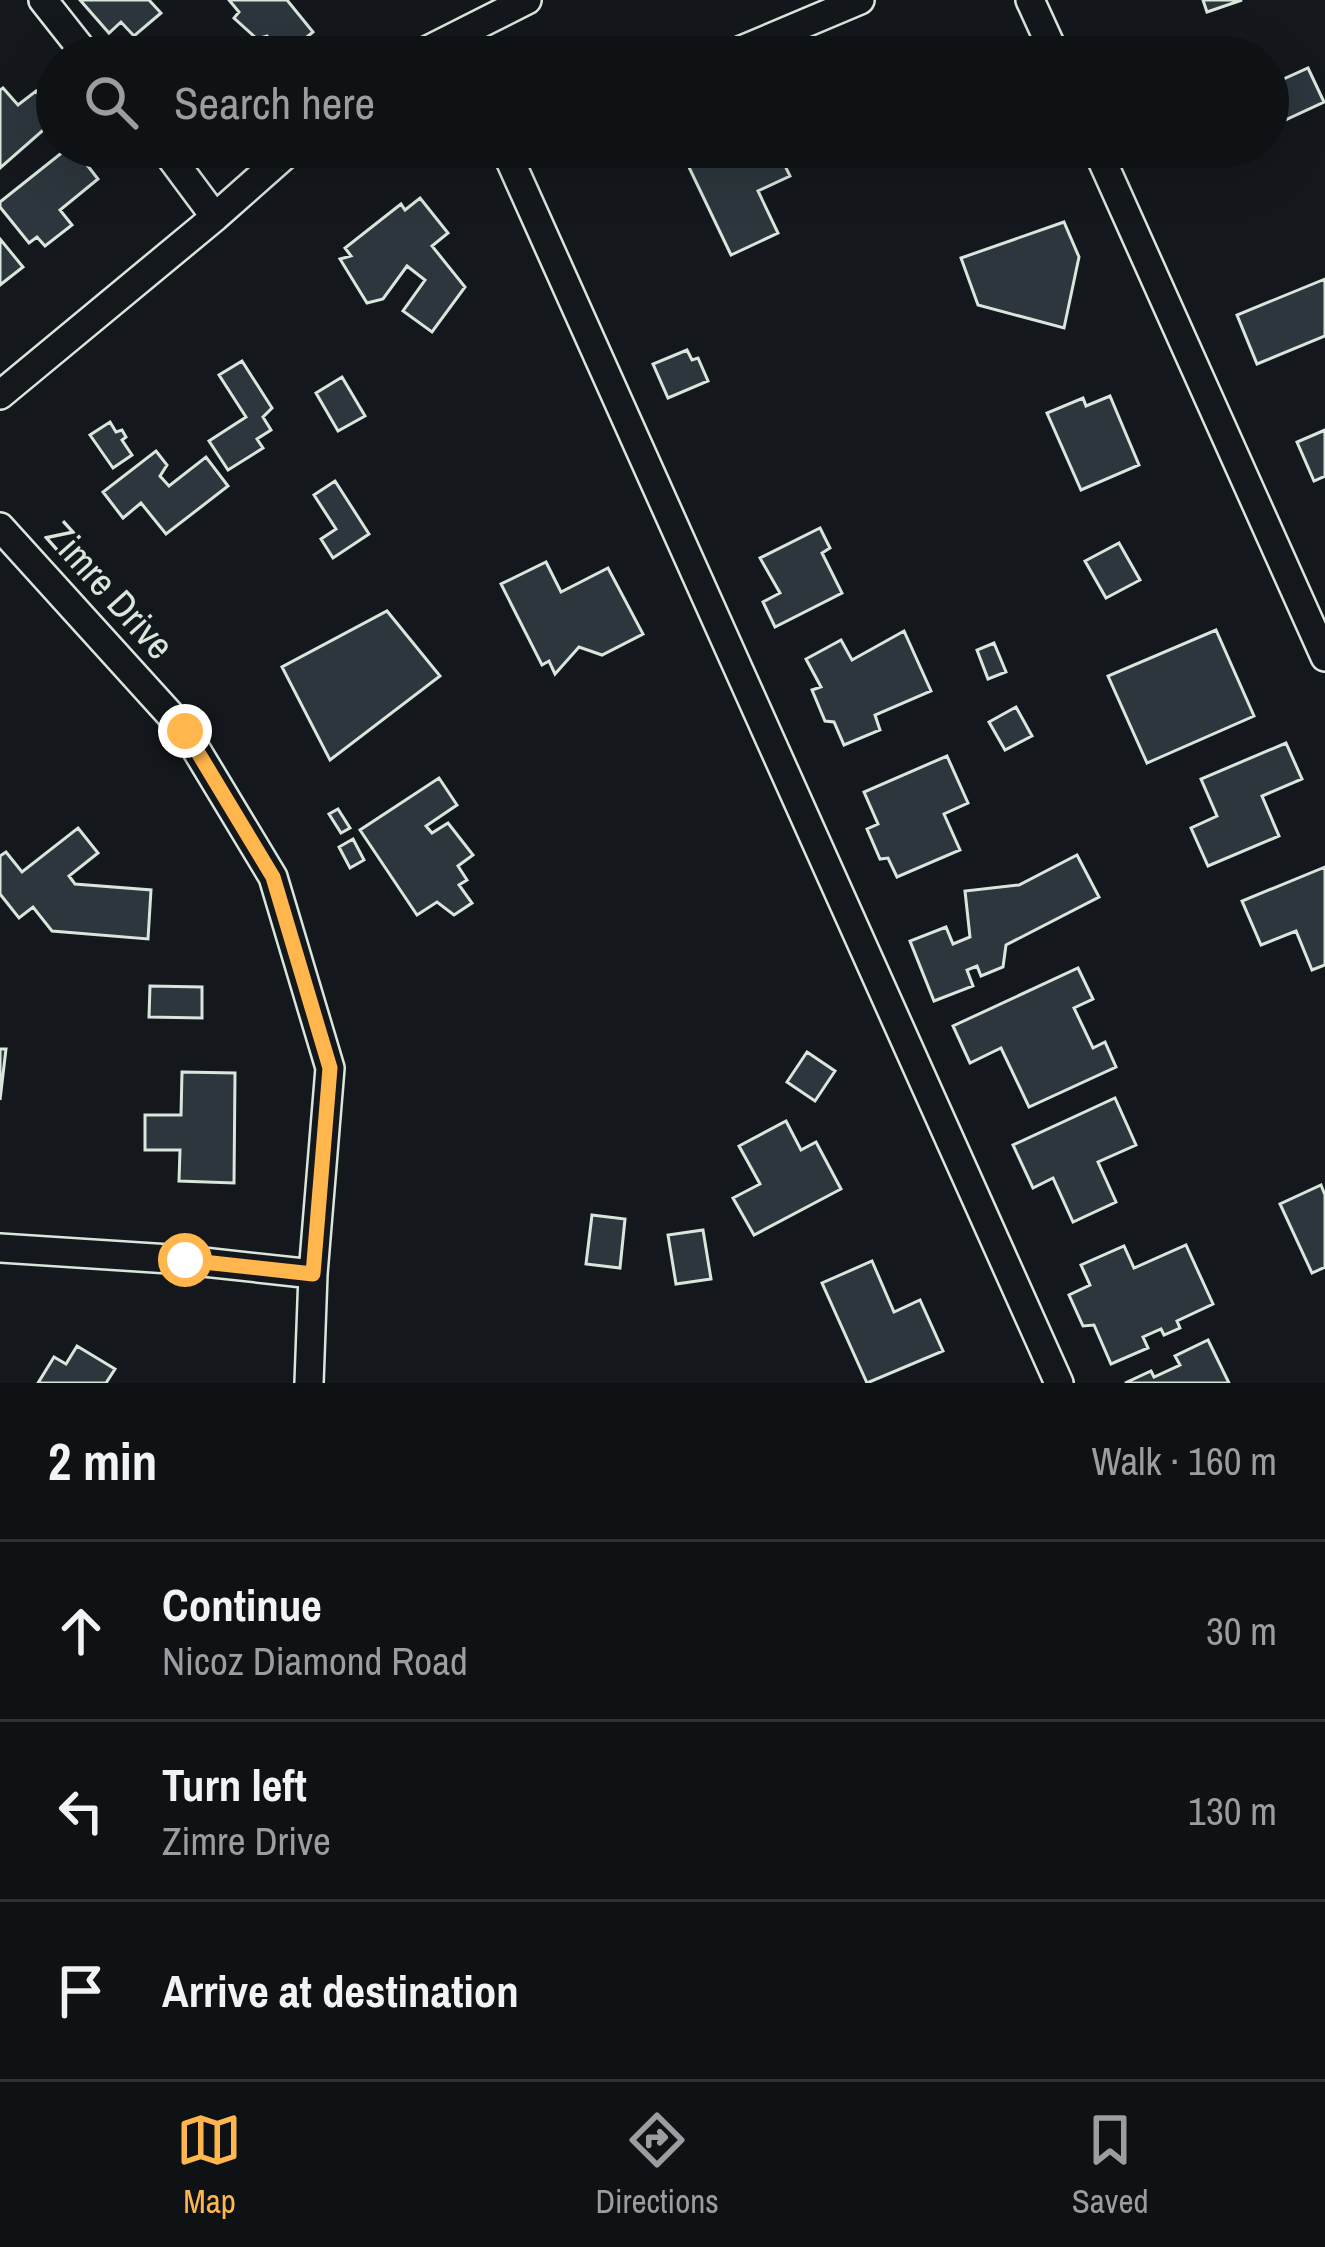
<!DOCTYPE html>
<meta charset="utf-8">
<style>
body{margin:0;font-family:"Archivo Narrow",sans-serif;background:#1d2022;color:#f1f3f6}
.stop{position:absolute;width:36px;height:36px;margin:-27px;border:9px solid #ffb74d;border-radius:50%;background:#fff}
.stop.end{background:#ffb74d;border-color:#fff;box-shadow:0 3px 12px #0008}
.list{margin:0;padding:0;list-style:none}
h2{display:flex;justify-content:space-between;align-items:center;height:156px;margin:0;padding:0 48px;font-size:51px}
h2 small{font-size:39px;font-weight:400;color:#9b9ea0}
.list li{display:grid;grid-template-columns:78px 1fr auto;gap:36px;align-items:center;box-sizing:border-box;height:180px;padding:0 48px;border-top:3px solid #2f3234}
.list b{display:block;font-size:45px;white-space:nowrap}
.list p{margin:0;font-size:39px;white-space:nowrap;color:#9b9ea0}
.list em{font-size:39px;font-style:normal;color:#9b9ea0}
.icon{flex:none;width:66px;height:66px;fill:none;stroke:currentColor;stroke-width:2;stroke-linecap:round;stroke-linejoin:round}
.map{position:relative;flex:none;width:1325px;height:1383px;overflow:hidden}
.search{position:absolute;background:#0f1215;box-shadow:0 12px 48px #0002;left:36px;right:36px;top:36px;height:132px;display:flex;align-items:center;gap:30px;box-sizing:border-box;padding:0 42px;border-radius:66px;color:#9b9ea0;font-size:45px}
.sheet{height:696px;background:#0f1215}
nav{display:flex;justify-content:space-around;align-items:center;box-sizing:border-box;height:168px;border-top:3px solid #2f3234;background:#0f1215;font-size:33px;color:#9b9ea0}
nav a{display:grid;justify-items:center;gap:6px}
nav .on{color:#ffb74d}
.map>svg:first-child{display:block}
.building{fill:#2c363c;stroke:#d8e6dc;stroke-width:3}
.lines{fill:none;stroke-linecap:round;stroke-linejoin:round}
.street-casing{stroke:#d8e6dc;stroke-width:32}
.street{stroke:#14181c;stroke-width:27}
.route{stroke:#ffb74d;stroke-width:15}
.labels{text-anchor:middle;stroke-width:9;stroke-linejoin:round;paint-order:stroke}
.street-label{font-size:39px;fill:#d8e6dc;stroke:#14181c}
</style>
<div class="map">
<svg width="1325" height="1383" viewBox="0 0 1325 1383">
<rect width="100%" height="100%" fill="#14181c"/>
<path class="building" d="M80,0H149L161,13L134,36L121,22L109,33Z
M229,0H287L313,32L284,56L267,36L257,39L234,18L239,12Z
M1203,0H1242L1207,12Z
M211,39L225,57H178L188,49L192,54Z
M1308,68L1324,102L1268,128V86Z
M3,88L18,105L36,91L57,118L0,168V90Z
M69,147H73L98,179L60,210L72,225L45,246L37,237L29,243L0,207V202Z
M711,147H730L736,161L765,147H776L790,176L758,191L778,233L731,255L685,159Z
M420,198L448,233L432,246L465,287L432,332L403,311L425,280L407,266L383,299L367,303L340,259L351,256L345,248L401,204L405,210Z
M1064,222L1079,257L1064,328L978,305L961,258Z
M0,239L23,267L0,285Z
M1325,279V336L1257,364L1237,315Z
M687,350L692,360L698,358L708,381L668,398L653,364Z
M242,361L272,408L263,417L271,430L257,439L263,448L228,470L209,441L246,417L219,375Z
M342,377L365,416L338,431L316,393Z
M1110,396L1139,465L1081,490L1047,413L1083,398L1086,406Z
M110,422L116,432L122,430L126,437L122,440L132,455L113,468L90,435Z
M1325,430V476L1314,481L1297,442Z
M156,451L167,465L160,476L169,486L206,457L228,486L166,534L141,503L123,518L103,492Z
M335,481L369,534L333,558L321,539L336,529L314,495Z
M820,528L830,548L822,553L842,593L775,627L763,602L780,593L760,558Z
M1119,543L1140,580L1106,598L1085,561Z
M546,562L561,592L608,568L643,634L602,655L579,647L555,674L549,661L542,665L501,584Z
M387,611L440,676L330,760L282,667Z
M1216,630L1254,716L1147,763L1108,676Z
M904,631L931,691L875,715L880,730L844,745L834,722L825,721L812,690L821,687L806,659L841,640L852,660Z
M994,643L1006,672L988,679L977,650Z
M1016,707L1032,736L1005,750L989,722Z
M1286,743L1302,779L1262,796L1279,836L1208,866L1191,828L1217,816L1201,779Z
M947,756L968,803L944,814L960,850L897,877L888,858L880,859L867,829L878,824L864,792Z
M439,778L457,805L426,826L432,833L448,823L473,855L458,866L467,880L459,885L472,903L454,915L437,902L417,915L360,830Z
M338,809L350,828L341,833L329,814Z
M78,828L98,853L69,876L75,884L151,890L148,939L52,931L33,907L19,918L0,894V856L6,852L22,872Z
M353,839L364,860L350,868L339,847Z
M1077,855L1099,897L1006,945L1003,967L981,976L977,966L967,970L973,986L934,1001L910,941L946,927L953,944L970,937L965,891L1019,885Z
M1325,867V965L1312,970L1296,931L1261,945L1242,901Z
M1078,968L1093,999L1074,1008L1093,1048L1105,1042L1116,1067L1029,1107L1001,1048L970,1063L953,1026Z
M150,986L202,987V1018L149,1017Z
M0,1049H6L0,1100Z
M807,1052L835,1071L815,1101L787,1082Z
M182,1072L235,1073L234,1183L179,1181L180,1150H145V1115H181Z
M1115,1098L1136,1145L1098,1162L1116,1202L1073,1222L1053,1178L1033,1188L1013,1145Z
M786,1121L801,1150L816,1142L841,1189L754,1235L733,1198L760,1184L739,1146Z
M1321,1185L1325,1195V1267L1312,1273L1280,1204Z
M592,1215L625,1219L620,1268L586,1264Z
M703,1230L711,1279L676,1284L668,1235Z
M1186,1245L1213,1304L1177,1321L1180,1328L1164,1335L1161,1329L1143,1337L1148,1348L1111,1364L1094,1325L1083,1326L1069,1295L1090,1285L1081,1265L1124,1246L1134,1268Z
M872,1261L894,1312L920,1300L943,1351L867,1383L822,1283Z
M1208,1340L1229,1383H1125L1151,1371L1154,1377L1180,1365L1175,1356Z
M77,1346L115,1369L106,1383H38L54,1357L66,1364Z"/>
<g class="lines">
<g class="street-casing">
<path id="street" d="M43,0L88,57
M1030,0L1056,57
M414,57L527,0
M725,57L860,0
M163,147L215,217
M496,147L509,158L1059,1383
M1096,147L1325,657
M0,395L215,217L294,147
M0,527L185,731L273,877L330,1068L313,1274L309,1383
M0,1248L185,1260L313,1274"/>
</g>
<use href="#street" class="street"/>
</g>
<g class="lines">
<path class="route" d="M185,731L273,877L330,1068L313,1274L185,1260"/>
</g>
<g class="labels">
<g class="street-label">
<text transform="translate(110 590) rotate(48)" y="14">Zimre Drive</text>
</g>
</g>
</svg>
<div class="stop" style="left:185px;top:1260px"></div>
<div class="stop end" style="left:185px;top:731px"></div>
<div class="search"><svg class="icon" aria-label="search" viewBox="0 0 24 24"><circle cx="10" cy="10" r="6"/><path d="M15 15l6 6"/></svg>Search here</div>
</div>
<section class="sheet">
<h2>2 min<small>Walk · 160 m</small></h2>
<ul class="list">
<li><svg class="icon" aria-label="ahead" viewBox="0 0 24 24"><path d="M12 20V5M6 11l6-6 6 6"/></svg><div><b>Continue</b><p>Nicoz Diamond Road</p></div><em>30 m</em></li>
<li><svg class="icon" aria-label="left" viewBox="0 0 24 24"><path d="M17 20v-9H6M10 6l-5 5 5 5"/></svg><div><b>Turn left</b><p>Zimre Drive</p></div><em>130 m</em></li>
<li><svg class="icon" aria-label="arrive" viewBox="0 0 24 24"><path d="M6 21V4h12l-3 4 3 4H6"/></svg><div><b>Arrive at destination</b></div></li>
</ul>
</section>
<nav>
<a class="on"><svg class="icon" aria-label="map" viewBox="0 0 24 24"><path d="M3 6l6-2 6 2 6-2v14l-6 2-6-2-6 2zM9 4v14M15 6v14"/></svg>Map</a>
<a><svg class="icon" aria-label="directions" viewBox="0 0 24 24"><path d="M12 3l9 9-9 9-9-9zM9 14v-3h6M13 9l2 2-2 2"/></svg>Directions</a>
<a><svg class="icon" aria-label="saved" viewBox="0 0 24 24"><path d="M7 4h10v16l-5-4-5 4z"/></svg>Saved</a>
</nav>
